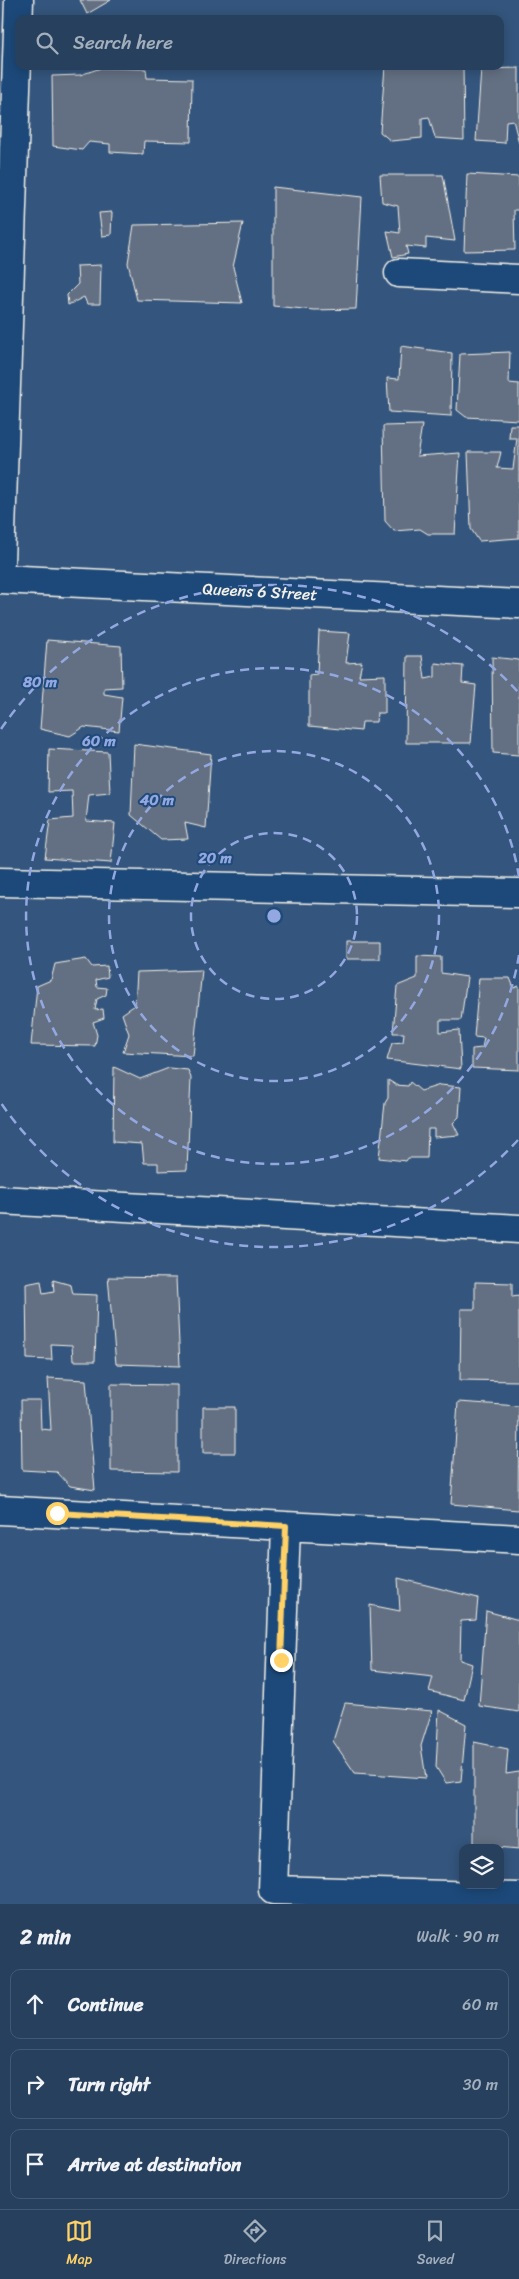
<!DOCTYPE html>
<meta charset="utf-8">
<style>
body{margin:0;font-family:Sriracha,sans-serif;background:#334b67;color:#f1f3f6}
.controls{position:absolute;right:15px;bottom:15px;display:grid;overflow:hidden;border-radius:10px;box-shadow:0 2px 12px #0003}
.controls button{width:45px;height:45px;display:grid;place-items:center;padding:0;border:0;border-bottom:1px solid #435973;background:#27405e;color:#f1f3f6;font:25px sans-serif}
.stop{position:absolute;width:15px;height:15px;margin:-11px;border:4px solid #ffd166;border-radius:50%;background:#fff}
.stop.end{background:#ffd166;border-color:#fff;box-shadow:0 1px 5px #0008}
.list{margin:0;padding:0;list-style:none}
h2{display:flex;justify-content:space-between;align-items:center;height:65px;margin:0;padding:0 20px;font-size:21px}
h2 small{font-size:16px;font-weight:400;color:#a4afbc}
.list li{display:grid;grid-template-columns:32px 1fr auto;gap:15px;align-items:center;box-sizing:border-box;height:70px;margin:0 10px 10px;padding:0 10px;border:1px solid #435973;border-radius:10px}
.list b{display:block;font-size:19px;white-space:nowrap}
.list em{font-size:16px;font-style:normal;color:#a4afbc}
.icon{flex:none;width:28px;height:28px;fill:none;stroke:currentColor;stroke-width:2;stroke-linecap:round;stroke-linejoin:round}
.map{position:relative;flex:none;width:519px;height:1904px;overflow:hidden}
.search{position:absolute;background:#27405e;box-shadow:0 2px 12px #0003;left:15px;right:15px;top:15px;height:55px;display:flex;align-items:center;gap:12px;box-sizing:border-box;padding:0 18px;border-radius:10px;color:#a4afbc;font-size:19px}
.sheet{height:305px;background:#27405e}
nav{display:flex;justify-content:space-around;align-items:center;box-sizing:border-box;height:70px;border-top:1px solid #435973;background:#27405e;font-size:14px;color:#a4afbc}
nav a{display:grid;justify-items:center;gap:2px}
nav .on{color:#ffd166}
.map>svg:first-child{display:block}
.building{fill:#646f83;stroke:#f4f1e8}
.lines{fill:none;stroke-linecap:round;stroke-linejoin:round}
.minor-casing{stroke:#f4f1e8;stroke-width:31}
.minor{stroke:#1f4a7a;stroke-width:28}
.route{stroke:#ffd166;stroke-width:6}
.ring{fill:none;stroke:#93a8e1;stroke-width:2.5;stroke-dasharray:9 6}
.labels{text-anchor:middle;stroke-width:4;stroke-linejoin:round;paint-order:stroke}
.street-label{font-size:16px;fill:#f4f1e8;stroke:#1f4a7a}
.centre{fill:#93a8e1;stroke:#1f4a7a;stroke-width:2.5}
.ring-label{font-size:15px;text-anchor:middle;font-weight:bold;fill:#93a8e1;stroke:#1f4a7a;stroke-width:4;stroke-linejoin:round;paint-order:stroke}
</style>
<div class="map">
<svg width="519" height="1904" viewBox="0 0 519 1904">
<rect width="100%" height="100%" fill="#34557d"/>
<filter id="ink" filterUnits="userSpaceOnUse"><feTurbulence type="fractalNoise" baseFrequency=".02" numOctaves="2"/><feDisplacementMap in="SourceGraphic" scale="10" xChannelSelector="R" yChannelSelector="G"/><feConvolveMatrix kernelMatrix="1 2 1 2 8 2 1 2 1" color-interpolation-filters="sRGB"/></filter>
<g filter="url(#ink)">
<path class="building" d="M80,0H111L87,14Z
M385,66H463L464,140L435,138L429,117L422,118V138L391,141L380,132Z
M101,68L146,69L147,78L192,79L191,142L144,141L143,154L110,152V144L89,142L82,150L53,146L52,76L80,75Z
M519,68V143L513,120L506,121L505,143L476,141L481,69Z
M467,174L519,177V210H514L515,250L464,251Z
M380,175H443L455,241L426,238V248L406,246L408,254L393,257L387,231L400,233L398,206L382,202Z
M273,187L362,197L356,309L314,310L273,306Z
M112,212L111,235L102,236L99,213Z
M243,223L233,267L242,303L137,300L128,263L134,225Z
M101,265L100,304H87L84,297L68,305L67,295L78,284L77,266Z
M401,346L452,353L451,416L389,412L387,378L399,379Z
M510,352L509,383L519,384V420L466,417L457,410L460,354Z
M422,425L417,456L460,453L455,534H428L420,529L394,531L385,521L383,426Z
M510,425H519V538L479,541L471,529L468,452H501L497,468L513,469L517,438H509Z
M319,631L350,633L346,663L362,662L359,676L385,675V713H377L376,722H362L361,731L309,726V675L317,674Z
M47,640L121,646L122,687L104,688V694L122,697L119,731L84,727L70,736L40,729Z
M407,656H422L425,679L435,677V663L463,666L462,683L476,685L471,743H406Z
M492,657L519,660V755L493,753Z
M134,744L211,754L206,828L185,823L188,839L161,840L131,815Z
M49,749L108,752L110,793L89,795L86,821L115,823L111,863L45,858L50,820L73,818L72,791L48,792Z
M346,941H380V959H346Z
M417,956L441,957V973L467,977L461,1020H440V1032L459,1030L461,1069L387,1060L392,1043L403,1042L404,1033H393L397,986L417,978Z
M86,959L92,967L107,966L108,977L96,980L97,987L107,988L106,995L97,999L95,1010L103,1009L104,1018L93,1022L97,1035L95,1046L31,1045L37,986L51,980L55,964Z
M202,970L193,1056L123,1052L129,1034L122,1014L135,1005L137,972Z
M479,978H510L514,988L519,986V1070L472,1068V1049L482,1048L484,1038L474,1037Z
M114,1067L140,1079L169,1068L188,1070L191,1078L187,1170L158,1171V1163H144L142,1144L113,1142Z
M388,1080L396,1085L408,1086L410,1082L421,1091L440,1085L461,1087L459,1117L453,1123L459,1135L434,1137V1129H428L427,1158H408L406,1161L379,1158L385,1103L388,1098Z
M108,1277L176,1278L180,1366L116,1364Z
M53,1280L71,1285L73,1294L97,1295L95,1361H73L72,1345L51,1344L52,1360L27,1359L26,1284L41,1281L43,1294L54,1292Z
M475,1282L512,1283V1297L519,1296V1381L460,1380L461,1309H475Z
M48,1378L86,1380L95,1490L70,1486L57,1472L22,1470L21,1400H40L41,1429L51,1430Z
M111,1384L177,1385V1472L111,1471Z
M458,1402L519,1406L518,1510L451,1504Z
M203,1407H235V1453H203Z
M398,1578L478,1598L476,1620L461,1621L460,1660L472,1664L464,1700L429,1691L433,1677L372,1670L370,1605L400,1611Z
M486,1611L519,1620V1712L479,1706Z
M345,1703L432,1711L421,1746L426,1778L355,1773L333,1741Z
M439,1710L466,1724L461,1781L446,1783L436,1767Z
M474,1742L508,1749L506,1774L519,1772V1849L474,1845Z"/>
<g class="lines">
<g class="minor-casing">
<path id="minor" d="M399,273L519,279
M0,562L19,0
M0,579L519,604
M0,882L519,893
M0,1200L519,1229
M0,1510L286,1526
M519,1539L286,1526L273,1890L519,1897"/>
</g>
<use href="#minor" class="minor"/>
</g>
</g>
<g class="lines" filter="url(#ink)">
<path class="route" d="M57,1513L286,1526L281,1660"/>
</g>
<g class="ring">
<circle cx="274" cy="916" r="83"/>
<circle cx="274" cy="916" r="165"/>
<path d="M519 955A248 248 0 1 1 519 877"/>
<path d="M518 1140A331 331 0 0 1 1 1103M1 729A331 331 0 0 1 518 692"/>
</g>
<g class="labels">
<g class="street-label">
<text transform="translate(260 591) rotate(3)" y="6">Queens 6 Street</text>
</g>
</g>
<circle cx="274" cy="916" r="8" class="centre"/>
<g class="ring-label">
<text x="40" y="687">80 m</text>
<text x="99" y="746">60 m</text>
<text x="157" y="805">40 m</text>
<text x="215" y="863">20 m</text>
</g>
</svg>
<div class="controls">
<button><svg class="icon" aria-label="layers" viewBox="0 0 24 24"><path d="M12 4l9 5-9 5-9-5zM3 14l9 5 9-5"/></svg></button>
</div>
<div class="stop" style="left:57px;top:1513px"></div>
<div class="stop end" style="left:281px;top:1660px"></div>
<div class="search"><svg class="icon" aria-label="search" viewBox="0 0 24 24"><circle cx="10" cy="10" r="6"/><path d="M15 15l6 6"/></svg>Search here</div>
</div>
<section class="sheet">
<h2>2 min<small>Walk · 90 m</small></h2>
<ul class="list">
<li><svg class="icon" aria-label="ahead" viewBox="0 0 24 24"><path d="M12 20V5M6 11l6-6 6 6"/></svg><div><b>Continue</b></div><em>60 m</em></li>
<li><svg class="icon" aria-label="right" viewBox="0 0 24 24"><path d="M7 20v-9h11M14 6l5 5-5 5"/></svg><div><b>Turn right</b></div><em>30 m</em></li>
<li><svg class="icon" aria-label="arrive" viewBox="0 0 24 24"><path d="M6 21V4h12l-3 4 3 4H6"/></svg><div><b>Arrive at destination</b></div></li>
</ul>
</section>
<nav>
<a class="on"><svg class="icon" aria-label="map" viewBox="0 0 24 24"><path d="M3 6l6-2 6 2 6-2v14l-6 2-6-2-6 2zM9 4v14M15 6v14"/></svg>Map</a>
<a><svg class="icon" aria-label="directions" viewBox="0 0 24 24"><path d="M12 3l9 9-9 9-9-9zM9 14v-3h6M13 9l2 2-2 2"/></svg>Directions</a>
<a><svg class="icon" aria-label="saved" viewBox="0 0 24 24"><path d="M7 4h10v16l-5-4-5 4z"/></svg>Saved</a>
</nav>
